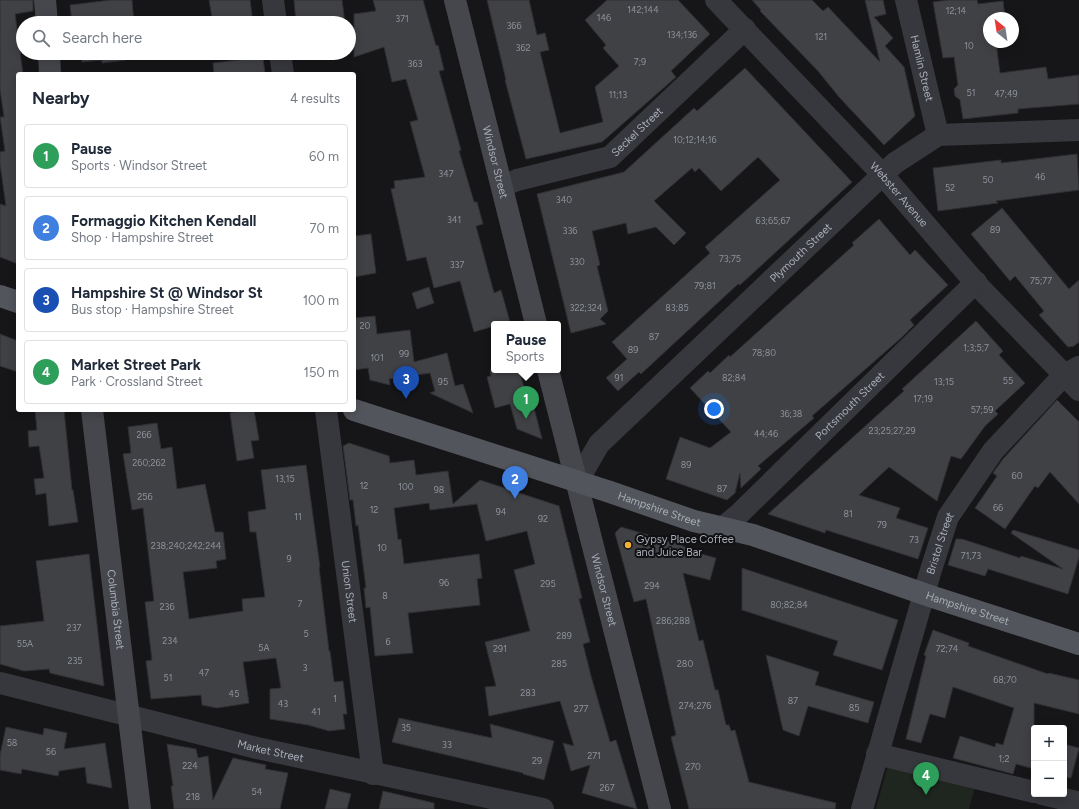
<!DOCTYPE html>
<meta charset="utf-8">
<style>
body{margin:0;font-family:Figtree,sans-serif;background:#f2f2f3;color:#1f2937}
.controls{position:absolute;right:12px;bottom:12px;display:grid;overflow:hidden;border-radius:4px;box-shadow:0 2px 10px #0003}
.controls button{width:36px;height:36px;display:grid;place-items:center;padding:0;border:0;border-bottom:1px solid #e0e1e3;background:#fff;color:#1f2937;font:20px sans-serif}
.compass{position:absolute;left:983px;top:12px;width:36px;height:36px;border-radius:50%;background:#fff;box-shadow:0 2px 10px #0003;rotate:330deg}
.you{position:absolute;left:714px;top:409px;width:14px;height:14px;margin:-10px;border:3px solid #fff;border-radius:50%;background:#1a73e8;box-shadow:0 0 0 6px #1a73e833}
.badge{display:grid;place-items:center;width:26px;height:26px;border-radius:50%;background:#7e6636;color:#fff;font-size:13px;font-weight:700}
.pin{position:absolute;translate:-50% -33px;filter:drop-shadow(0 1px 2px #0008)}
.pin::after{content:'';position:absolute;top:21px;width:14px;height:12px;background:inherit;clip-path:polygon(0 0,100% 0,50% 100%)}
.popup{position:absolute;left:491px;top:321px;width:70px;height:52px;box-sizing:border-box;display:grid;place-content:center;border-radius:4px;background:#fff;filter:drop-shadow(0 1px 3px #0005);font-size:13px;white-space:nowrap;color:#747a83}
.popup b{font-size:15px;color:#1f2937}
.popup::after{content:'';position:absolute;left:50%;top:100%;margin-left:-8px;border:8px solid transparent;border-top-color:#fff}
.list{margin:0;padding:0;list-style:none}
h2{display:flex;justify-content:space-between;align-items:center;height:52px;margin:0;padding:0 16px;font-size:17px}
h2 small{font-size:13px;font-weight:400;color:#747a83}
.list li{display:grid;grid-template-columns:26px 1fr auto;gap:12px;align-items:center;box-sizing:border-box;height:64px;margin:0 8px 8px;padding:0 8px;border:1px solid #e0e1e3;border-radius:4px}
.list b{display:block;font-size:15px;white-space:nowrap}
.list p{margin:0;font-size:13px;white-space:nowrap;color:#747a83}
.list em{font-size:13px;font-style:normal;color:#747a83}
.icon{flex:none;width:22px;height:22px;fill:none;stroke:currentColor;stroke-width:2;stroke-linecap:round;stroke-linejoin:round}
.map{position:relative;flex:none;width:1079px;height:809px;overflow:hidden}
.search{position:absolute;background:#fff;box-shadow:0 2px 10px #0003;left:16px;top:16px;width:340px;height:44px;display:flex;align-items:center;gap:10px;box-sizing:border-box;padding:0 14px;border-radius:22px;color:#747a83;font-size:15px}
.panel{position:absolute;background:#fff;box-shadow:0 2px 10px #0003;left:16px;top:72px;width:340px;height:340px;border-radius:4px}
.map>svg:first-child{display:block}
.green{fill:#1e261f}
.building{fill:#404145;stroke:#303034}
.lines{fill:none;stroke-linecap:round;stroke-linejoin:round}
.street{stroke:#37383d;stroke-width:22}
.secondary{stroke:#45474d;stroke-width:22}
.primary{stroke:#53555c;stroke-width:22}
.poi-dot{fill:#f2b134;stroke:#111113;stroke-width:1.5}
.labels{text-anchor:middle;stroke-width:4;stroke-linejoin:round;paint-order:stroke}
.number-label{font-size:9px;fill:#8e929b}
.street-label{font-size:11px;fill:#a8adb8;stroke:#111113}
.poi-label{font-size:11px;fill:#a8adb8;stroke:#111113;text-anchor:start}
</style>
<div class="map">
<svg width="1079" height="809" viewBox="0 0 1079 809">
<rect width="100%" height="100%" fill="#161618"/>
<path class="green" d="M890,758L977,780L969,809H876Z"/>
<path class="building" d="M0,0H33V11L15,14L23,74H18V264L0,257V204L6,206L0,164V152L5,151L0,117H4L0,89Z
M111,0H132L134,23H72L70,5Z
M209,0H250L253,23H213Z
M294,0H342L345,23H296Z
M373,0H423L436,46L438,45L444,70L439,71L461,150L459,151L474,202H477L483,224L476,226L494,293L501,290L510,322L494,324V326L474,332L460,281L434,288L426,257L407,261L391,189L395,188L394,181L425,177L410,122L418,120L406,79L392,82L384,47L354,57V14L376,11Z
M487,0H529L537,35L545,33L549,50L540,52L560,133L603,122L595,87L619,66L603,48L606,45L585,20L607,0H678L710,34L671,71L676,77L602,142L526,159L505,80H506Z
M752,0H812L823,11L828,7L880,62L865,0H883L886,14L874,17L893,38L885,46L904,67L915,116L884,145L839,97L818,71L760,11L761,10Z
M949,0H977L978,4L1003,1L1005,17L989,18V42H996L1000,73L1046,67L1048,79L1079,75V104L1018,109V113L963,119L960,100L955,96L954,89L958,85L954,57L943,58L933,2Z
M81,53H130V55H125L126,60L102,63V60L82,62Z
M263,57L265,74H214L213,63Z
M745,68L852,182L740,285L738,284L641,374L639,372L618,391L606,378L627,359L612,342L710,253L705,247L780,180L758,157L721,191L699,168L695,172L692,168L654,201L686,233L674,245L656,227L628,234L626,223L592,231L600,265L597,266L608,311L600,319L606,324L571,333L537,194L624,172L694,108L697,111Z
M1077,154L1079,190L996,201L998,203L938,211L933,168L1001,160V163Z
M1002,208L1069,289L1079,280V342L1074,346L1068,347L1039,315L1044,311L1015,276L1010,281L971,234Z
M879,219L910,255L915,250L948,285L910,320L914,325L901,338L812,416L814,418L758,466L761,469L741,488L740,473L735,493L727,500L666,479L680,437L710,448L731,432L690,388L708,371L710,373L729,355L730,357L854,245L852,243Z
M371,234L376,273L354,277V236Z
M429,287L434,303L417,309L412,293Z
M375,316L377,334L410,330L414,362L447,353L455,386L463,384L473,413L430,393L435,391L430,373L389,379L390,385L370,380L368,368L354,370V318Z
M976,321L1003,351L999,355L1025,383L995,411L998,414L985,426L961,459L951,456L937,501L889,467L859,495L900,508L896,518L928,528L918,559L826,530L825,533L768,514L904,391L902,389Z
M0,334L18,341V372L0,366Z
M490,370H519L527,397L531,396L542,439L517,429L510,404L495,408L487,377L491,376Z
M1057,400L1079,422V504L1050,472L1038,488L1035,486L1005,529L975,508L997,476L993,473L1003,459Z
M35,410H64L72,490H73L78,522L49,526L46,493L36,495L34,479L44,478L39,446L29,447L28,431L37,430Z
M246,410H254L259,440L251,441L254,458L237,461L230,413Z
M157,423L161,449L172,447L177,489L205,484L215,532H223L226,559L216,561L217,568L183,572L189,619L243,611L242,599L265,597L256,532H250L248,512L266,509L261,470L306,465L320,567H319L329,651H330L334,682L343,681L347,714H343L345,729L329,731L308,725L270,719V689L281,688L276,658L243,662L249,703L217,708L202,705L201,695L151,699L146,661L152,660L145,602L154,601L143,508L132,510L123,454L131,453L128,427Z
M349,443L389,456L390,463L414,460L416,475L448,471L453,504L480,480L559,506L582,598L579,599L590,642L583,644L591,676L610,742L616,740L637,809L582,793L590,765L571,771L563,743L574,746L560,701L489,716L485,687L496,686L485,642L530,631L514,570L535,564L527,531L486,541L477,504L430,510L429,503L394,508L398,540L401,539L404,564L479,554L482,578L477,579L480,605L408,613L413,653L375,656L370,607L366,608L364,588H366L358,525L356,526L353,500H350L343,446Z
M621,527L675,543L690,549V551L716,558L710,580L683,573L699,641L703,640L715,690H718L726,725H729L731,731L735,730L749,782L836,803L835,809H689L671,737L676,735L646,599L634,602L615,533Z
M1013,530L1079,550V557L1068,594L988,569L985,576L948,565L956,539H962L1020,558L1021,556L1063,569L1011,533Z
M89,554L104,686L50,673L49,669L24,671L0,664V626L44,621L36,561Z
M742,568L898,620L882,670L833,655L838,641L742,610Z
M933,630L969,643L968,646L1048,674L1049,673L1079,680V714L1034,703V769L1016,764L1013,774L953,758L960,736L995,747L996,743L1003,745L1014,708L953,687L945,718L930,714L921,743L906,739L926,656L924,655Z
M766,655L819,672L815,685L874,702L868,723L808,706L799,736L783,730Z
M399,718L492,738L490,724L554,741L544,780L523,774V773L392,742Z
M6,727L43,735L44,728L67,733L64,749L105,743L112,788L87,783L85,767L59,771L58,776L22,769L21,774L0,770V755Z
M167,744L196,749L198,758L208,756L213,800L233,758L266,765L265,769L288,773L280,809H174L171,786H173Z
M1064,744L1079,748L1071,778L1064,777Z
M330,789L351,794L347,809H325Z
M383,791L434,803V809H379Z"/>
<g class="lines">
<g class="street">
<path d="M273,0L276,23"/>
<path id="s1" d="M716,0L882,174L980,288L1079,390"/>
<path id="s2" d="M906,0L938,135"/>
<path d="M280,53L283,74"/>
<path id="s3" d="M503,186L517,180L610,157L745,29"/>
<path id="s4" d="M326,410L373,774"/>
<path id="s5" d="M577,482L599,444L895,163L938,135L1079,130"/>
<path id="s6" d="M722,528L738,515L976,282"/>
<path id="s7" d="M0,683L257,748L543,809"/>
<path d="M877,754L1034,792"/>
<path d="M1042,794L1077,802"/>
<path id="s8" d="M862,809L930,573L948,517L993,451L1064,375L1079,367"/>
</g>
<g class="secondary">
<path d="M45,0L47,23"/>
<path id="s9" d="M455,0L536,324"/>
<path d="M49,53L50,74"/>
<path id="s10" d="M548,370L660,809"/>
<path id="s11" d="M92,410L140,809"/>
</g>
<g class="primary">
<path d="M0,296L18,302"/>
<path id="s12" d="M354,410L607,491L694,521L753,535L933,597L1079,644"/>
</g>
</g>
<circle class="poi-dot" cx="628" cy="545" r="4"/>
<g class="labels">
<g class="number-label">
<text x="643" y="13">142;144</text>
<text x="956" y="14">12;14</text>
<text x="604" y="21">146</text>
<text x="402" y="22">371</text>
<text x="514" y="29">366</text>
<text x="682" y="38">134;136</text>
<text x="821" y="40">121</text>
<text x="969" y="49">10</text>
<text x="523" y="51">362</text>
<text x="640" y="65">7;9</text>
<text x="415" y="67">363</text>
<text x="971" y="96">51</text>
<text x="1006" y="97">47;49</text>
<text x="618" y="98">11;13</text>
<text x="695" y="143">10;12;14;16</text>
<text x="446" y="177">347</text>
<text x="1040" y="180">46</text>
<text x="988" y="183">50</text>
<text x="950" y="191">52</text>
<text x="564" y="203">340</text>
<text x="454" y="223">341</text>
<text x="773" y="224">63;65;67</text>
<text x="995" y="233">89</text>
<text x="570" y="234">336</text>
<text x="730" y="262">73;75</text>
<text x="577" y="265">330</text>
<text x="457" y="268">337</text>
<text x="1041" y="284">75;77</text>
<text x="705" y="289">79;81</text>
<text x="586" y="311">322;324</text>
<text x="677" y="311">83;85</text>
<text x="365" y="329">20</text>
<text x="654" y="340">87</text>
<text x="976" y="351">1;3;5;7</text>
<text x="633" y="353">89</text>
<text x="764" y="356">78;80</text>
<text x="404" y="357">99</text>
<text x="377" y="361">101</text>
<text x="619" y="381">91</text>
<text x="734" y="381">82;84</text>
<text x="1008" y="384">55</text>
<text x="443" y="385">95</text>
<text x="944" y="385">13;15</text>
<text x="923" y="402">17;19</text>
<text x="982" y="413">57;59</text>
<text x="791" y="417">36;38</text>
<text x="892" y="434">23;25;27;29</text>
<text x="766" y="437">44;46</text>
<text x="144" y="438">266</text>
<text x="149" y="466">260;262</text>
<text x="686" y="468">89</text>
<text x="1017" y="479">60</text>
<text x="285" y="482">13,15</text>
<text x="364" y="489">12</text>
<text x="406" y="490">100</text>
<text x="722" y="492">87</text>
<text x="439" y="493">98</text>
<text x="145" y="500">256</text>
<text x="998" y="511">66</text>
<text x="374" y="513">12</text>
<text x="501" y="515">94</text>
<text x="848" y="517">81</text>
<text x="298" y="520">11</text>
<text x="543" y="522">92</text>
<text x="882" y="528">79</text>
<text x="914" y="543">73</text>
<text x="186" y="549">238;240;242;244</text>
<text x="382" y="551">10</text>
<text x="971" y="559">71,73</text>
<text x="289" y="562">9</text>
<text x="444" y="586">96</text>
<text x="548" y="587">295</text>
<text x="652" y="589">294</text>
<text x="385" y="599">8</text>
<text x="300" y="607">7</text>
<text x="789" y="608">80;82;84</text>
<text x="167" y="610">236</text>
<text x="673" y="624">286;288</text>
<text x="74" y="631">237</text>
<text x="306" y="637">5</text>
<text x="564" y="639">289</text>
<text x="170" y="644">234</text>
<text x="388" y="645">6</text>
<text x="25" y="647">55A</text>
<text x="264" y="651">5A</text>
<text x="500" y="652">291</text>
<text x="947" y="652">72;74</text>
<text x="75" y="664">235</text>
<text x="559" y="667">285</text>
<text x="685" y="667">280</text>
<text x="305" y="671">3</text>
<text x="204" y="676">47</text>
<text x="168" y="681">51</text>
<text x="1005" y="683">68;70</text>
<text x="528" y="696">283</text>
<text x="234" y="697">45</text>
<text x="335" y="702">1</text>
<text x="793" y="704">87</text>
<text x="283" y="707">43</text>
<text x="695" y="709">274;276</text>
<text x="854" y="711">85</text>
<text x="581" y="712">277</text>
<text x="316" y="715">41</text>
<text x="406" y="731">35</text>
<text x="12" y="746">58</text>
<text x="447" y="748">33</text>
<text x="51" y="755">56</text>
<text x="594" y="759">271</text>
<text x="1004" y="762">1;2</text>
<text x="537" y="764">29</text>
<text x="190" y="769">224</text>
<text x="693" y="770">270</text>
<text x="607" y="791">267</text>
<text x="257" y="795">54</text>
<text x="193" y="800">218</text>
</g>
<g class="street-label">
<text dy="4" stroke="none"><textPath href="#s2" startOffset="70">Hamlin Street</textPath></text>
<text dy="4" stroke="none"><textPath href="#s3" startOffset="148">Seckel Street</textPath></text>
<text dy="4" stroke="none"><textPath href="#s9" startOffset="167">Windsor Street</textPath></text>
<text dy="4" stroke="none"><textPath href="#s1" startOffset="267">Webster Avenue</textPath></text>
<text dy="4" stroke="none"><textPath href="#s5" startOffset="322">Plymouth Street</textPath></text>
<text dy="4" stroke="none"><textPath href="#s6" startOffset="177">Portsmouth Street</textPath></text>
<text dy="4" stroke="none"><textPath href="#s12" startOffset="321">Hampshire Street</textPath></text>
<text dy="4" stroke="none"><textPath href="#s8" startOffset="277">Bristol Street</textPath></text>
<text dy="4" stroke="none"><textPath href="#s10" startOffset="227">Windsor Street</textPath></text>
<text dy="4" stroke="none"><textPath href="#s4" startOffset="183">Union Street</textPath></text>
<text dy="4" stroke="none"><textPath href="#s12" startOffset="645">Hampshire Street</textPath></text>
<text dy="4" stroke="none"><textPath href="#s11" startOffset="201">Columbia Street</textPath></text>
<text dy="4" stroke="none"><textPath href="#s7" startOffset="279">Market Street</textPath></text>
</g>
<g class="poi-label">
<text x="636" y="543">Gypsy Place Coffee<tspan x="636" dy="13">and Juice Bar</tspan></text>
</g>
</g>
</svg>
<div class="controls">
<button>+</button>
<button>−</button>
</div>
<svg class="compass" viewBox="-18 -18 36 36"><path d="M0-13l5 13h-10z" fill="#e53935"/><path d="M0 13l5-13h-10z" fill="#747a83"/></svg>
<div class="you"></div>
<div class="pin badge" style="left:526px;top:419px;background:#2e9e5b">1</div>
<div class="popup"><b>Pause</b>Sports</div>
<div class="pin badge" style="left:515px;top:499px;background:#3f7fe0">2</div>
<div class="pin badge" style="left:406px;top:399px;background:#1a4fb4">3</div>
<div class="pin badge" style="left:926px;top:795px;background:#2e9e5b">4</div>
<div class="search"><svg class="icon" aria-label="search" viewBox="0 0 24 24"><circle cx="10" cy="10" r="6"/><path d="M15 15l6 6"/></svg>Search here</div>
<section class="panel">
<h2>Nearby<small>4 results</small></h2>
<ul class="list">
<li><span class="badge" style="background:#2e9e5b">1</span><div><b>Pause</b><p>Sports · Windsor Street</p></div><em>60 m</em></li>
<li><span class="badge" style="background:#3f7fe0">2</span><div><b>Formaggio Kitchen Kendall</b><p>Shop · Hampshire Street</p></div><em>70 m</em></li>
<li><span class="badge" style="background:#1a4fb4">3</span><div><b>Hampshire St @ Windsor St</b><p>Bus stop · Hampshire Street</p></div><em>100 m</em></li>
<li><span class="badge" style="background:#2e9e5b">4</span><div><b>Market Street Park</b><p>Park · Crossland Street</p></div><em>150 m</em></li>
</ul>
</section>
</div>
